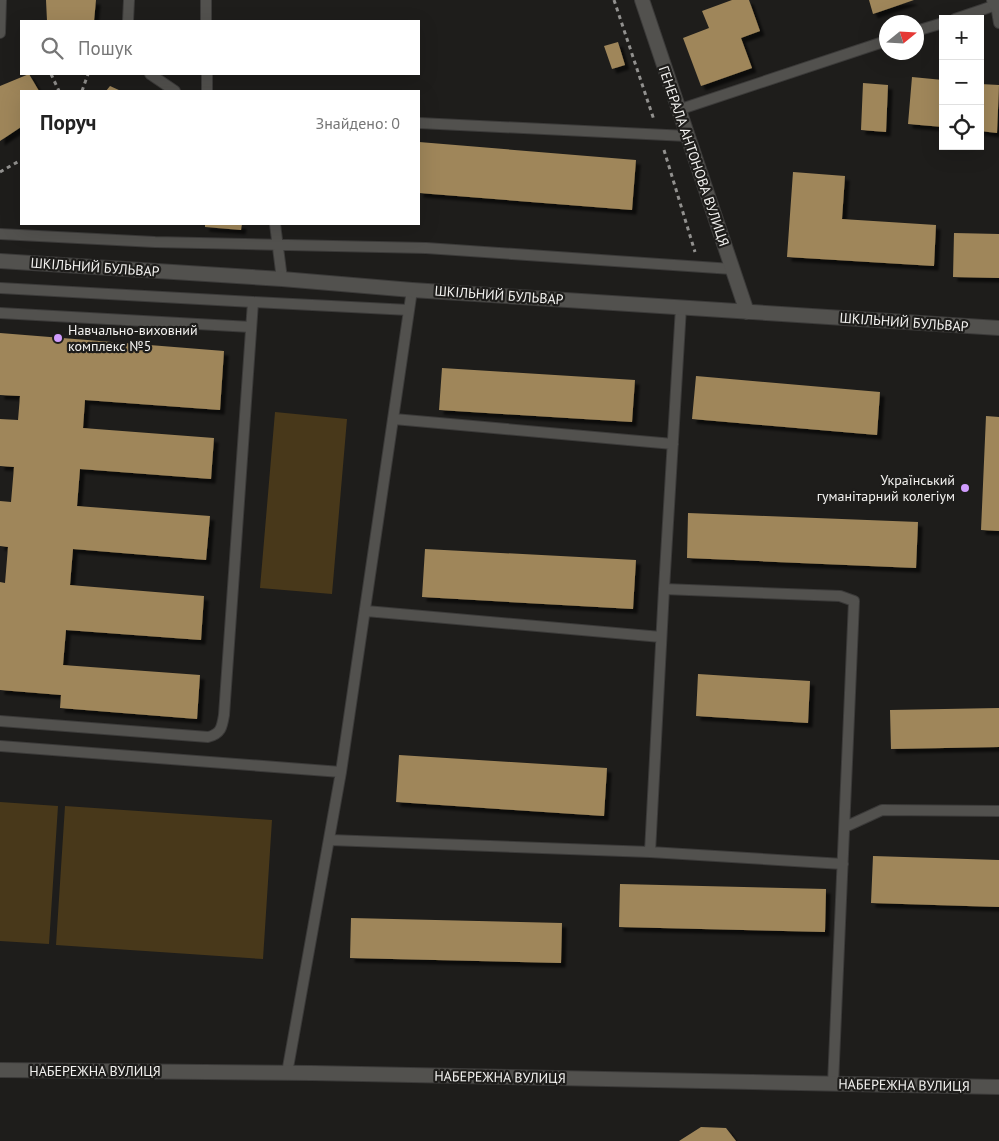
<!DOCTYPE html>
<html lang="uk">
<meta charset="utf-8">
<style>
body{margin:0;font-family:"PT Sans",sans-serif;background:#f2f2f2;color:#222}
.controls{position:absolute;right:15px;top:15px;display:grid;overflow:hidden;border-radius:0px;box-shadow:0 5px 20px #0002}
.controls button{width:45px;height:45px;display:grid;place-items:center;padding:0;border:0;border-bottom:1px solid #e0e0e0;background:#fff;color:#222;font:25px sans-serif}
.compass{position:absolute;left:879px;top:15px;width:45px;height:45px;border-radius:50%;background:#fff;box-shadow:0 5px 20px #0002;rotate:72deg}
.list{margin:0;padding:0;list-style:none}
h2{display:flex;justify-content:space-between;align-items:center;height:65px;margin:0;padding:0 20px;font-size:21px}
h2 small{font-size:16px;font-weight:400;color:#767676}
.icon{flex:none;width:28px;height:28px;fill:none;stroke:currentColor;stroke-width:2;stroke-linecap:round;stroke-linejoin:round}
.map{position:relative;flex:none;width:999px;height:1141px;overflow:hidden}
.search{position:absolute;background:#fff;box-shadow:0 5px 20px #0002;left:20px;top:20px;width:400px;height:55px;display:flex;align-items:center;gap:12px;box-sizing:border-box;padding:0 18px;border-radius:0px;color:#767676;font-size:19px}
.panel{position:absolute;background:#fff;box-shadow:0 5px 20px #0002;left:20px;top:90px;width:400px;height:135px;border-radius:0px}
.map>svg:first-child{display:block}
.green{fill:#48381a}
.building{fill:#9f865a;filter:url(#shadow)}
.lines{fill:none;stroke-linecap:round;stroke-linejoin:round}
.service-casing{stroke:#3b3a39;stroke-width:12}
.minor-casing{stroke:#3b3a39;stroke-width:16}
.tertiary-casing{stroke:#3b3a39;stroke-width:16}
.path{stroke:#92918f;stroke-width:3;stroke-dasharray:4 4;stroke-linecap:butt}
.service{stroke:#52514e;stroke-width:10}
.minor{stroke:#52514e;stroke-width:14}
.tertiary{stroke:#52514e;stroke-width:14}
.poi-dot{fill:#d19dfe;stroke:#1e1d1b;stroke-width:2}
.labels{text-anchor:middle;stroke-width:4.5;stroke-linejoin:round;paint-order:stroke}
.street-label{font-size:14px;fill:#f2f1ef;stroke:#1e1d1b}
.poi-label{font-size:14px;fill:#f2f1ef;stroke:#1e1d1b;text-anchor:start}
</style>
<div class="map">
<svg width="999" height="1141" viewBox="0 0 999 1141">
<defs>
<filter id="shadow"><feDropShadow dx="4.5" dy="4.5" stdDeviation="1" flood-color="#0009"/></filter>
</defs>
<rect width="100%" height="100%" fill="#1e1d1b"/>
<path class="green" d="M275,412L347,419L332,594L260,588Z
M0,802L58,806L49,944L0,941Z
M65,806L272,820L263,959L56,945Z"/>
<path class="building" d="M46,0H96L94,21H47Z
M732,0H749L760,31L741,38L752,68L701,86L683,38L709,28L702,11Z
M869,0H914L873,14Z
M618,42L625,65L612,69L604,46Z
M29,74L39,91H21V127L0,141V86Z
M912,77L943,80V127L908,124Z
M863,83L888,85L886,132L861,130Z
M980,84L999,85L997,133L980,131Z
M110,86L121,91H106Z
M419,142L636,160L632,210L419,193Z
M793,172L845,176L842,219L936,225L934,266L787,257Z
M205,224H242L241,230L205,227Z
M954,233L999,234V278L953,277Z
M0,333L224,351L220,410L85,400L83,428L214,438L211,479L80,469L77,506L210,516L206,560L73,549L70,585L204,596L201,640L66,630L63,665L200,675L197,719L60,708L61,695L0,690V582L5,583L8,547L0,546V501L11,502L14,467L0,466V419L18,420L20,396L0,395Z
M442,368L635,380L632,422L439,410Z
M696,376L880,392L877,435L692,419Z
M986,416L999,417V531L981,530Z
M688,513L918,522L916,568L687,558Z
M425,549L636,560L633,609L422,597Z
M698,674L810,681L808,723L696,716Z
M999,708V747L891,749L890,710Z
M399,755L607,768L604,816L396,802Z
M873,856L999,860V907L871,903Z
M620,884L826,889L825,932L619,927Z
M351,918L562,923L561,963L350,958Z
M701,1127L726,1128L736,1141H679Z"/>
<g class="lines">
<g class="service-casing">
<path id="service" d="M206,0V21
M996,5L999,23
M955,19L999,4
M128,21L129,0
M916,31L943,23
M0,33L1,0
M150,74L175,91
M207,74V91
M678,110L886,41
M419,123L687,136
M275,224L282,279
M0,234L155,242L426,248L732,269
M0,288L253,302
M0,313L251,327
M394,419L673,444
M664,589L840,596L854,601L833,1084
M366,611L661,637
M0,721L208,737C221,734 222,727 224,715L253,302L409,310
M0,746L341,772
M845,827L882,810L999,811
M330,840L650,852L843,864
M650,852L664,589L681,307
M287,1073L341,772L412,290"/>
</g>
<g class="minor-casing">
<path id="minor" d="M642,0L747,312
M994,0L996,5
M0,261L282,279L412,290L999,328"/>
</g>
<g class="tertiary-casing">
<path id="tertiary" d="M0,1070L312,1073L999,1087"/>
</g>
<path class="path" d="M614,0L654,120
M51,74L59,91
M82,91L88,74
M664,150L695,252
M0,172L21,160"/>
<use href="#service" class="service"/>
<use href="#minor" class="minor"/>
<use href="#tertiary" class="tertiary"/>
</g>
<g class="poi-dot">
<circle cx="58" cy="338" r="5"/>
<circle cx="965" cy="488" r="5"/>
</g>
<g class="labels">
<g class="street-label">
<text transform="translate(694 156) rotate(71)" y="5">ГЕНЕРАЛА АНТОНОВА ВУЛИЦЯ</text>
<text transform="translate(95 267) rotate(4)" y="5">ШКІЛЬНИЙ БУЛЬВАР</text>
<text transform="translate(499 295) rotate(4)" y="5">ШКІЛЬНИЙ БУЛЬВАР</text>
<text transform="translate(904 322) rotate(4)" y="5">ШКІЛЬНИЙ БУЛЬВАР</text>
<text x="95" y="1076">НАБЕРЕЖНА ВУЛИЦЯ</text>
<text transform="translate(500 1077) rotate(1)" y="5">НАБЕРЕЖНА ВУЛИЦЯ</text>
<text transform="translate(904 1085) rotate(1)" y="5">НАБЕРЕЖНА ВУЛИЦЯ</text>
</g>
<g class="poi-label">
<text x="68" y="335">Навчально-виховний<tspan x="68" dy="16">комплекс №5</tspan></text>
<text x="955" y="485" text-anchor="end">Український<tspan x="955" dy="16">гуманітарний колегіум</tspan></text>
</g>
</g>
</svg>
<div class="controls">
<button>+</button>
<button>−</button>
<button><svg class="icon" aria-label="locate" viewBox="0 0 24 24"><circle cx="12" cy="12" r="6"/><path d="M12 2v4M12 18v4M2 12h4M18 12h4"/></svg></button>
</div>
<svg class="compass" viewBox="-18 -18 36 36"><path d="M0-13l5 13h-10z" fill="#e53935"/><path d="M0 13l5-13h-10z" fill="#767676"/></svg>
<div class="search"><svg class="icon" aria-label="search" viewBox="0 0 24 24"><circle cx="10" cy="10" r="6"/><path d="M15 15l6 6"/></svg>Пошук</div>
<section class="panel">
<h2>Поруч<small>Знайдено: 0</small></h2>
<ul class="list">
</ul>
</section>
</div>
